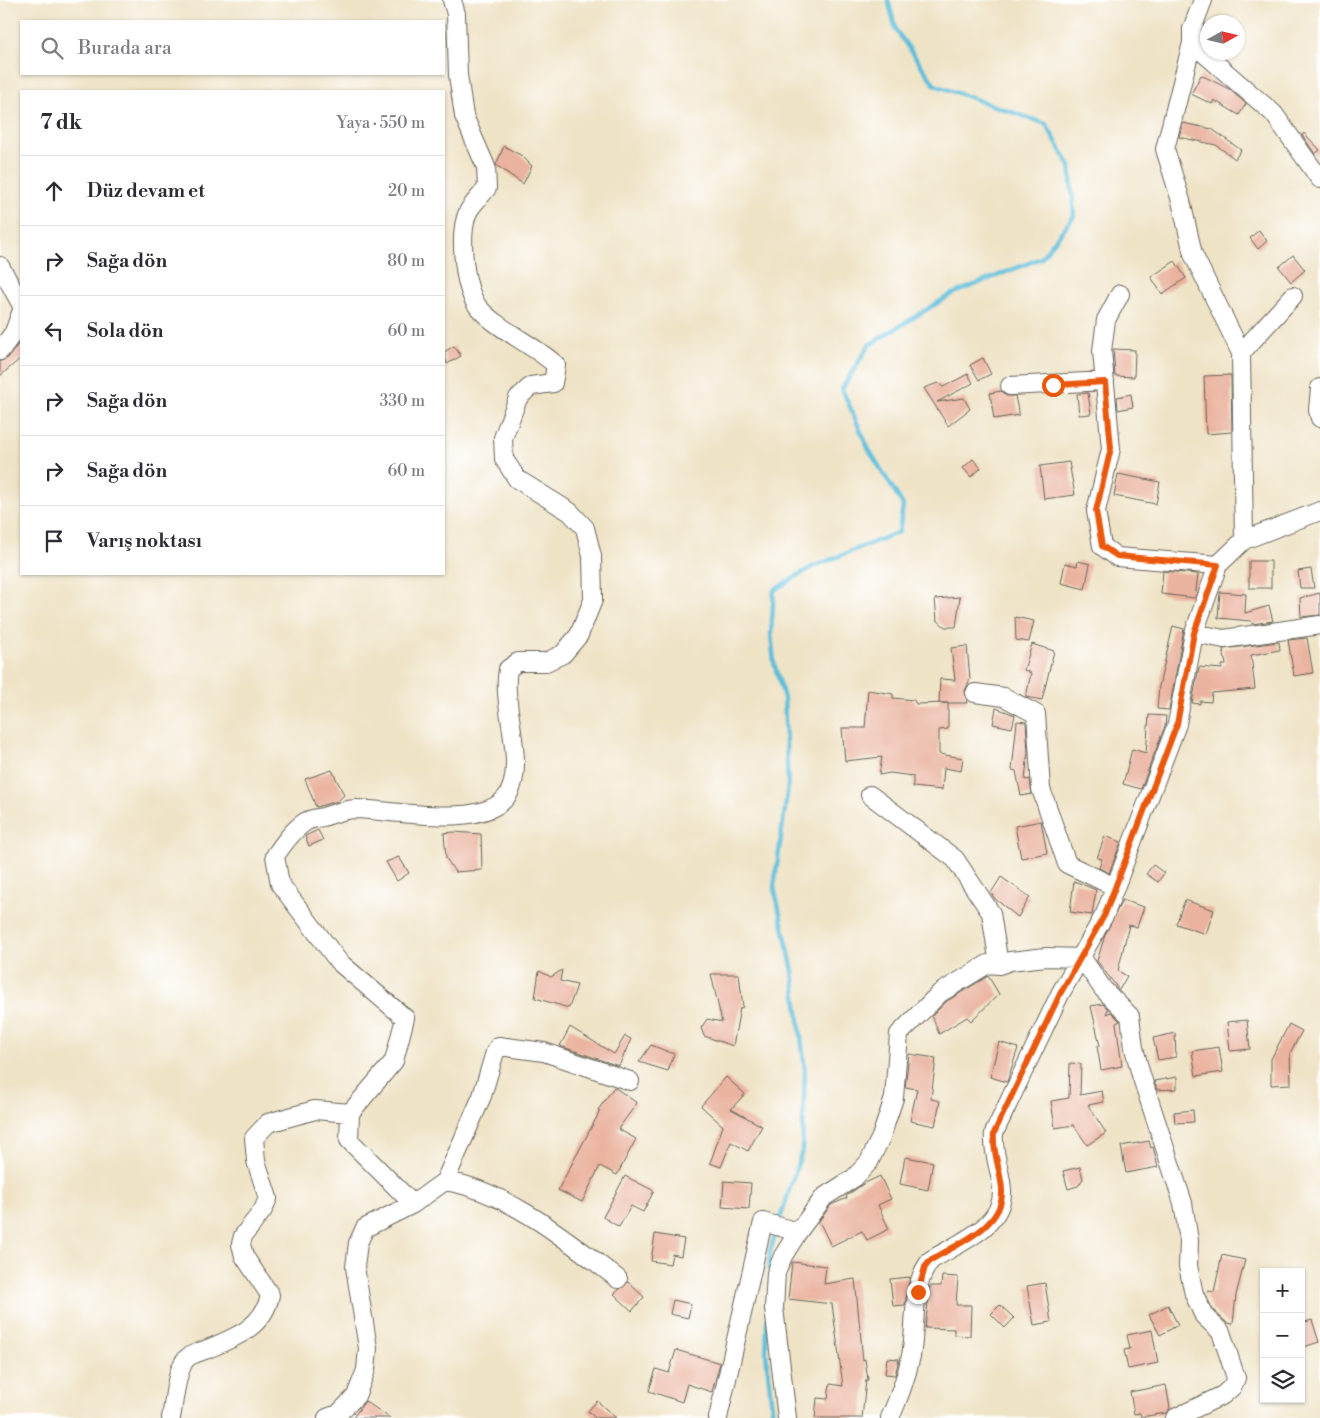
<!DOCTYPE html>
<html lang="tr">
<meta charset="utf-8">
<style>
body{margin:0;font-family:"Libre Bodoni",serif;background:#f7f7f7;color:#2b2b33}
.controls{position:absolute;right:15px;bottom:15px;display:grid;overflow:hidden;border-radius:0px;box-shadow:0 1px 4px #0004}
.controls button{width:45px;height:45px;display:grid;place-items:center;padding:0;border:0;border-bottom:1px solid #e1e1e2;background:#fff;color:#2b2b33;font:25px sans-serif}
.compass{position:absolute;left:1200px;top:15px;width:45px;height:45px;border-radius:50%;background:#fff;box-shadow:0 1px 4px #0004;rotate:82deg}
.stop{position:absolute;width:15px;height:15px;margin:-11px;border:4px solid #ea580c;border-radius:50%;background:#fff}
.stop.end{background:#ea580c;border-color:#fff;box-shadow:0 1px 5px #0008}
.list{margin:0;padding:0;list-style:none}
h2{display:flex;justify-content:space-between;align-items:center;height:65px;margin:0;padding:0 20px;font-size:21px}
h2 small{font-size:16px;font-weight:400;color:#7c7c81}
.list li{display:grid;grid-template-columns:32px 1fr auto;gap:15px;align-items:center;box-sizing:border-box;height:70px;padding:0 20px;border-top:1px solid #e1e1e2}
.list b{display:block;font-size:19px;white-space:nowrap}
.list em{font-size:16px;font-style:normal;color:#7c7c81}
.icon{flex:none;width:28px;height:28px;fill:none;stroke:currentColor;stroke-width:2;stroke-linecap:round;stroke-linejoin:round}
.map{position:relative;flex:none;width:1320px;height:1418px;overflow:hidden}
.search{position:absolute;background:#fff;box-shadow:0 1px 4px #0004;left:20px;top:20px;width:425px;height:55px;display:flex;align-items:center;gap:12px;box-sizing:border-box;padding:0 18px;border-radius:0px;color:#7c7c81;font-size:19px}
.panel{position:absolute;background:#fff;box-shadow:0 1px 4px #0004;left:20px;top:90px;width:425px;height:485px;border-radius:0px}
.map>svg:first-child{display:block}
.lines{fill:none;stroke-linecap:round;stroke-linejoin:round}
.stream{stroke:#5bbdd9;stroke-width:4.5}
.building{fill:#eab39f}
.street-casing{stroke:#666258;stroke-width:20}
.street{stroke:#fff;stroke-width:18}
.route{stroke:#ea580c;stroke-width:6}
</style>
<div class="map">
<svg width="1320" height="1418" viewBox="0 0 1320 1418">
<rect width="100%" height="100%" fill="#fff"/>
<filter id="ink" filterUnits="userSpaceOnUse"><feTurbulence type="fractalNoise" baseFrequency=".02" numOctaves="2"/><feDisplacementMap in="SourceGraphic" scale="10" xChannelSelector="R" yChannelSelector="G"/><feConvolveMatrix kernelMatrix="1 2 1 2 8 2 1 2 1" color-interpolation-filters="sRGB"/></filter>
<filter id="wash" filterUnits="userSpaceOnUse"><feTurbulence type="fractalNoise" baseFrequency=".0096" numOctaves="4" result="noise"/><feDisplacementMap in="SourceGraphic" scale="20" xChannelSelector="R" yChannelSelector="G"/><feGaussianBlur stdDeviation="1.12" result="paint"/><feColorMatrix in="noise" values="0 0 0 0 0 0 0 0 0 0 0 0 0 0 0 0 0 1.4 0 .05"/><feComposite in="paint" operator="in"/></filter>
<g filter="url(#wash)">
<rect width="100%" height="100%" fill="#efe3c6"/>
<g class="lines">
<path class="stream" d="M779,1222L802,1151L805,1070L793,971L774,887L788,787L784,698L774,663L771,634L774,590L812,567L899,532L903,505L869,450L842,389L869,345L952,294L1041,258L1074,216L1070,166L1046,124L935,85L896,30L888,0
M769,1270L770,1251L777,1229
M767,1320L766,1353L773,1418"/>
</g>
<g id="blocks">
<path class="building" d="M1201,75L1229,89L1246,104L1239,115L1214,100L1212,104L1191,94Z
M1183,123L1212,129L1241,150L1235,159L1216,145L1179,137Z
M1304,133L1320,150L1315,154L1302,135Z
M504,146L522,156L532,166L523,184L496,165Z
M1259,230L1267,241L1258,249L1250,238Z
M1293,255L1305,270L1291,282L1279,267Z
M1175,261L1186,278L1162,294L1151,277Z
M21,340V358L0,376V361L8,358Z
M454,346L461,356L447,364L444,352Z
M1113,349L1135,350L1134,377L1115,376Z
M983,358L991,374L979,380L970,365Z
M968,374L973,383L937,402L964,398L970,409L948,426L924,388L938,383L943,387Z
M1231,375L1232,432L1206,434L1204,376Z
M1001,391L1006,396H1015L1019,415L994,419L990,393Z
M1088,393L1091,414L1079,415L1077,394Z
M1131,394L1133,407L1118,410L1117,397Z
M973,459L981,468L971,477L963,468Z
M1069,462L1075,495L1044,499L1040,466Z
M1118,474L1160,482L1156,504L1114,496Z
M1078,561L1090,564L1085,589L1061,583L1065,563L1077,566Z
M1249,561H1271V588H1249Z
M1311,569L1314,588H1300L1298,571Z
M1163,571L1198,574L1195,598L1161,594Z
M1220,592L1246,594L1245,613L1269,606L1273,621L1252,624L1251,621L1218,618Z
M1320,593V615L1301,617L1300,598Z
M960,597L956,627H945L937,620L935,599Z
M1015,617L1034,621L1029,642L1016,640Z
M1173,626L1184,629L1169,710L1157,709L1159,686Z
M1307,638L1313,673L1294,676L1288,640Z
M1279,642L1280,650L1251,655L1255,689L1212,693L1211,702L1200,701V704L1192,703L1199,667L1222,669V665H1226L1223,649Z
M1032,644L1054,651L1042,700L1026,697L1031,673L1024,670Z
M967,646L970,679L965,691L967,703H939L940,679L955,680L951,648Z
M868,690L893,694V698L914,700L916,704L948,703V729L939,730V754L963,758L961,771L944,768L942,790L913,787V776L890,773L879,775L882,757L845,761L842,728H865Z
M996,708L1015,715L1012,728L993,724Z
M1149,715L1166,716L1165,726L1141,789L1123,784L1132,749L1146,753Z
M1017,721L1026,722L1028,752L1025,780L1030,779L1032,794L1021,796L1016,771L1012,770Z
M332,770L344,795L338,801L316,807L305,779Z
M1041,821L1047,853L1021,858L1015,826Z
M318,830L323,840L309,846L305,836Z
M454,832L481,834L482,870L455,872L446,858L444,833Z
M1105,836L1121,842L1109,873L1099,868L1102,859L1097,858Z
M399,857L409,873L397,881L386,862Z
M1153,865L1164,873L1158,882L1146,874Z
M1001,877L1030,897L1018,917L995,899L991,893Z
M1074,881L1096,890L1092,915L1070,912Z
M1122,900L1144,907L1137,927L1129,925L1118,971L1127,976L1119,990L1097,961L1105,935Z
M1185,900L1214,910L1206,934L1176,924Z
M562,970L560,981L577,985L569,1008L535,998L539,971L551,977Z
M711,974H739L743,1007L740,1008L733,1046L704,1036L701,1028L707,1019L722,1022Z
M988,976L999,994L971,1021L967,1017L939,1034L932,1016L947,1001Z
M1103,1004L1108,1009L1106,1014L1111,1012L1120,1021L1116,1023L1122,1066L1101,1070L1097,1046H1100L1091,1006Z
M1247,1020L1250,1049L1230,1051L1227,1022Z
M1289,1024L1302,1031L1290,1053L1291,1084L1271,1085V1059Z
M570,1027L614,1054L625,1036L631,1039L619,1066L560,1046Z
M1175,1033L1176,1057L1158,1060L1153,1038Z
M999,1042L1018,1048L1007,1082L990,1077Z
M651,1045L674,1054L668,1071L639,1062Z
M1219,1047L1223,1072L1196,1076L1192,1051Z
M909,1054L936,1058L931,1099L940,1101L935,1126L910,1121L917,1089L905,1087Z
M1070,1063L1081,1064L1080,1095L1102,1091L1104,1102L1088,1105L1106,1133L1087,1145L1074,1125L1055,1128L1051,1101L1069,1098Z
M726,1077L745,1094L731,1109L762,1126L748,1151L731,1142L721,1167L710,1163L723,1126L701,1106Z
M1177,1077V1089L1157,1090L1154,1081Z
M614,1087L637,1103L618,1129L636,1139L617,1175L600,1166L582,1202L558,1190L600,1111L598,1110Z
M1193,1110L1194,1122L1175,1123L1174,1112Z
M1149,1141L1151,1148L1153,1147L1158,1167L1126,1173L1121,1146Z
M905,1157L933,1162L928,1190L900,1184Z
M1080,1167L1083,1179L1078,1186L1068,1189L1063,1171Z
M625,1176L654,1191L643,1212L631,1206L619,1227L603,1217Z
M880,1176L891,1199L878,1205L889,1229L867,1240L862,1231L831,1246L819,1221L831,1205L847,1198L846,1196L863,1184Z
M724,1181L751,1183L749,1209L722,1207Z
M655,1234L684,1239L681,1256L672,1254L670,1264L651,1261Z
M1222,1255L1245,1260L1236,1295L1233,1324L1227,1323L1213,1310L1207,1298L1208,1291L1214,1292Z
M792,1262L826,1266L824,1284L855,1279L863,1360L865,1359L868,1380H866L862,1418H815L817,1398L828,1399L830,1384L843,1386L832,1304L788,1299Z
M942,1276L958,1277L956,1305H971L970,1336L954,1335V1329L925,1328L930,1286H941Z
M910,1277L905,1305L893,1306L890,1279Z
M628,1282L644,1297L632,1311L614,1294Z
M1045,1283L1051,1322L1034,1325L1027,1286Z
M673,1300L691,1304L688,1318L670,1314Z
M1000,1305L1014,1318L1005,1328L991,1314Z
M1168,1305L1178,1325L1160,1335L1149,1315Z
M1312,1320L1319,1342L1301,1348V1323Z
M1152,1330L1158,1363L1128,1369L1124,1350L1130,1349L1127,1335Z
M676,1350L720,1363L712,1392L687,1384L682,1402L649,1391L656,1369L669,1373Z
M887,1358L899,1359L895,1375L885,1374Z
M1166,1385L1170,1408L1166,1413L1141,1417L1140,1413L1134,1414L1130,1392Z
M365,1401L390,1418H353Z
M597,1401L616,1418H595L588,1411Z"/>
</g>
</g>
<g filter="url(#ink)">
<use href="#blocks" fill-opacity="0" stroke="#666258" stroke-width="1"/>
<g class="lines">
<g class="street-casing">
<path id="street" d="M1203,0L1192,29V43L1165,149L1181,201L1193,254L1241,353L1244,540
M1192,43L1274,114L1320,179
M0,266L21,304
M1120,294L1106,320L1102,351L1111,449L1096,511L1102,546L1117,557L1218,565
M0,351L14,332L21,313
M1241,353L1293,296
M1010,386L1105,381
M1320,388L1318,410L1320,418
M1194,633L1224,639L1320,625
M975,693L1004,697L1036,714L1041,789L1067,864L1115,887
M870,795L955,859L991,913L999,965
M1082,958L1103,989L1130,1016L1134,1048L1141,1075L1183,1203L1189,1241L1188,1266L1194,1294L1204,1316L1221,1332L1236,1378L1232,1387L1223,1395L1175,1418
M350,1113L349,1140L413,1204
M445,1181L482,1096L495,1052L499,1046L544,1052L630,1081
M171,1418C174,1403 176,1368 187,1358C191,1354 200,1352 205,1350C232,1339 264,1328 270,1295L244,1256L241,1244L243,1236L263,1210L268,1198L256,1161L254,1138L268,1123L315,1110L350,1113L394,1061L405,1018L339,962L280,884L275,856C283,844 292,831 305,822C309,819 317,818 323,817C333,814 345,809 356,809C392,810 488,831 509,793C526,761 501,706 508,669L518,662H546L563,654L579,635L593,600L592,556L585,528L570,512L517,479L504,459L503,438L518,398L531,386L553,383L556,365C534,345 497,329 479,308C464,291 458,234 468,212C472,204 481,196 487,188L486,167L464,116L458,75L456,14L452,0
M327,1418L338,1414L356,1396L366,1370L368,1348L355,1267L358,1243L365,1228L413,1204L445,1181C506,1190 570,1242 618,1279
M718,1418L763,1222L798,1232
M787,1418L774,1308L776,1273L783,1256L798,1232L824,1197L854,1178L869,1162L881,1137L894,1098L899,1034L940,993L988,964L999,965L1010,961L1046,957L1082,958
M890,1418C899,1398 906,1378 911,1356C917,1325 910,1285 931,1260C958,1243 1004,1227 1002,1190C1001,1170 992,1153 994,1133L1060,994L1105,914L1177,724L1194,633L1218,565L1244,540L1320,511"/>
</g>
<use href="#street" class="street"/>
</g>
</g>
<g class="lines" filter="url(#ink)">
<path class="route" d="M918,1292L925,1267L931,1260C958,1243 1004,1227 1002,1190C1001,1170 992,1153 994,1133L1060,994L1105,914L1177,724L1194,633L1218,565L1117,556L1102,546L1096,511L1111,448L1105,382L1053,385"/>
</g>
</svg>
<div class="controls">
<button>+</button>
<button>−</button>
<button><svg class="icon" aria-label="layers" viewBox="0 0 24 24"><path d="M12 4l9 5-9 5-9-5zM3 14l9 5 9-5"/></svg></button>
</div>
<svg class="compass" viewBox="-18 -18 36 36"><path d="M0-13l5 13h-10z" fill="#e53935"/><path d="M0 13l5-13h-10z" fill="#7c7c81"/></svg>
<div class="stop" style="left:1053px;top:385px"></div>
<div class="stop end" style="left:918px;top:1292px"></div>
<div class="search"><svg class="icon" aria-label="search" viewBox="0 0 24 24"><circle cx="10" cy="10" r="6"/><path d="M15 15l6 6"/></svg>Burada ara</div>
<section class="panel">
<h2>7 dk<small>Yaya · 550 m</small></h2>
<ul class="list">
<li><svg class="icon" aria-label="ahead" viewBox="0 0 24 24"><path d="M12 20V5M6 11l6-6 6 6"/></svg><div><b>Düz devam et</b></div><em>20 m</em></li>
<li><svg class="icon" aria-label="right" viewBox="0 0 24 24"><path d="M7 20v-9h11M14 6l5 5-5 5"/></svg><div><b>Sağa dön</b></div><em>80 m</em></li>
<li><svg class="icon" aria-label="left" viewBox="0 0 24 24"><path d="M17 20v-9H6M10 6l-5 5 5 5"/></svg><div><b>Sola dön</b></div><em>60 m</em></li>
<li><svg class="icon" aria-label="right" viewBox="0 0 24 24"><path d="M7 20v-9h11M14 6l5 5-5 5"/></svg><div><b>Sağa dön</b></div><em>330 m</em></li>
<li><svg class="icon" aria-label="right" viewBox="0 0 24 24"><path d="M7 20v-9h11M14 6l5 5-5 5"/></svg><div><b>Sağa dön</b></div><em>60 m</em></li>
<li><svg class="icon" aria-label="arrive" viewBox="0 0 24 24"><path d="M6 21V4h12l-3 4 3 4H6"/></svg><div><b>Varış noktası</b></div></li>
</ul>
</section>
</div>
